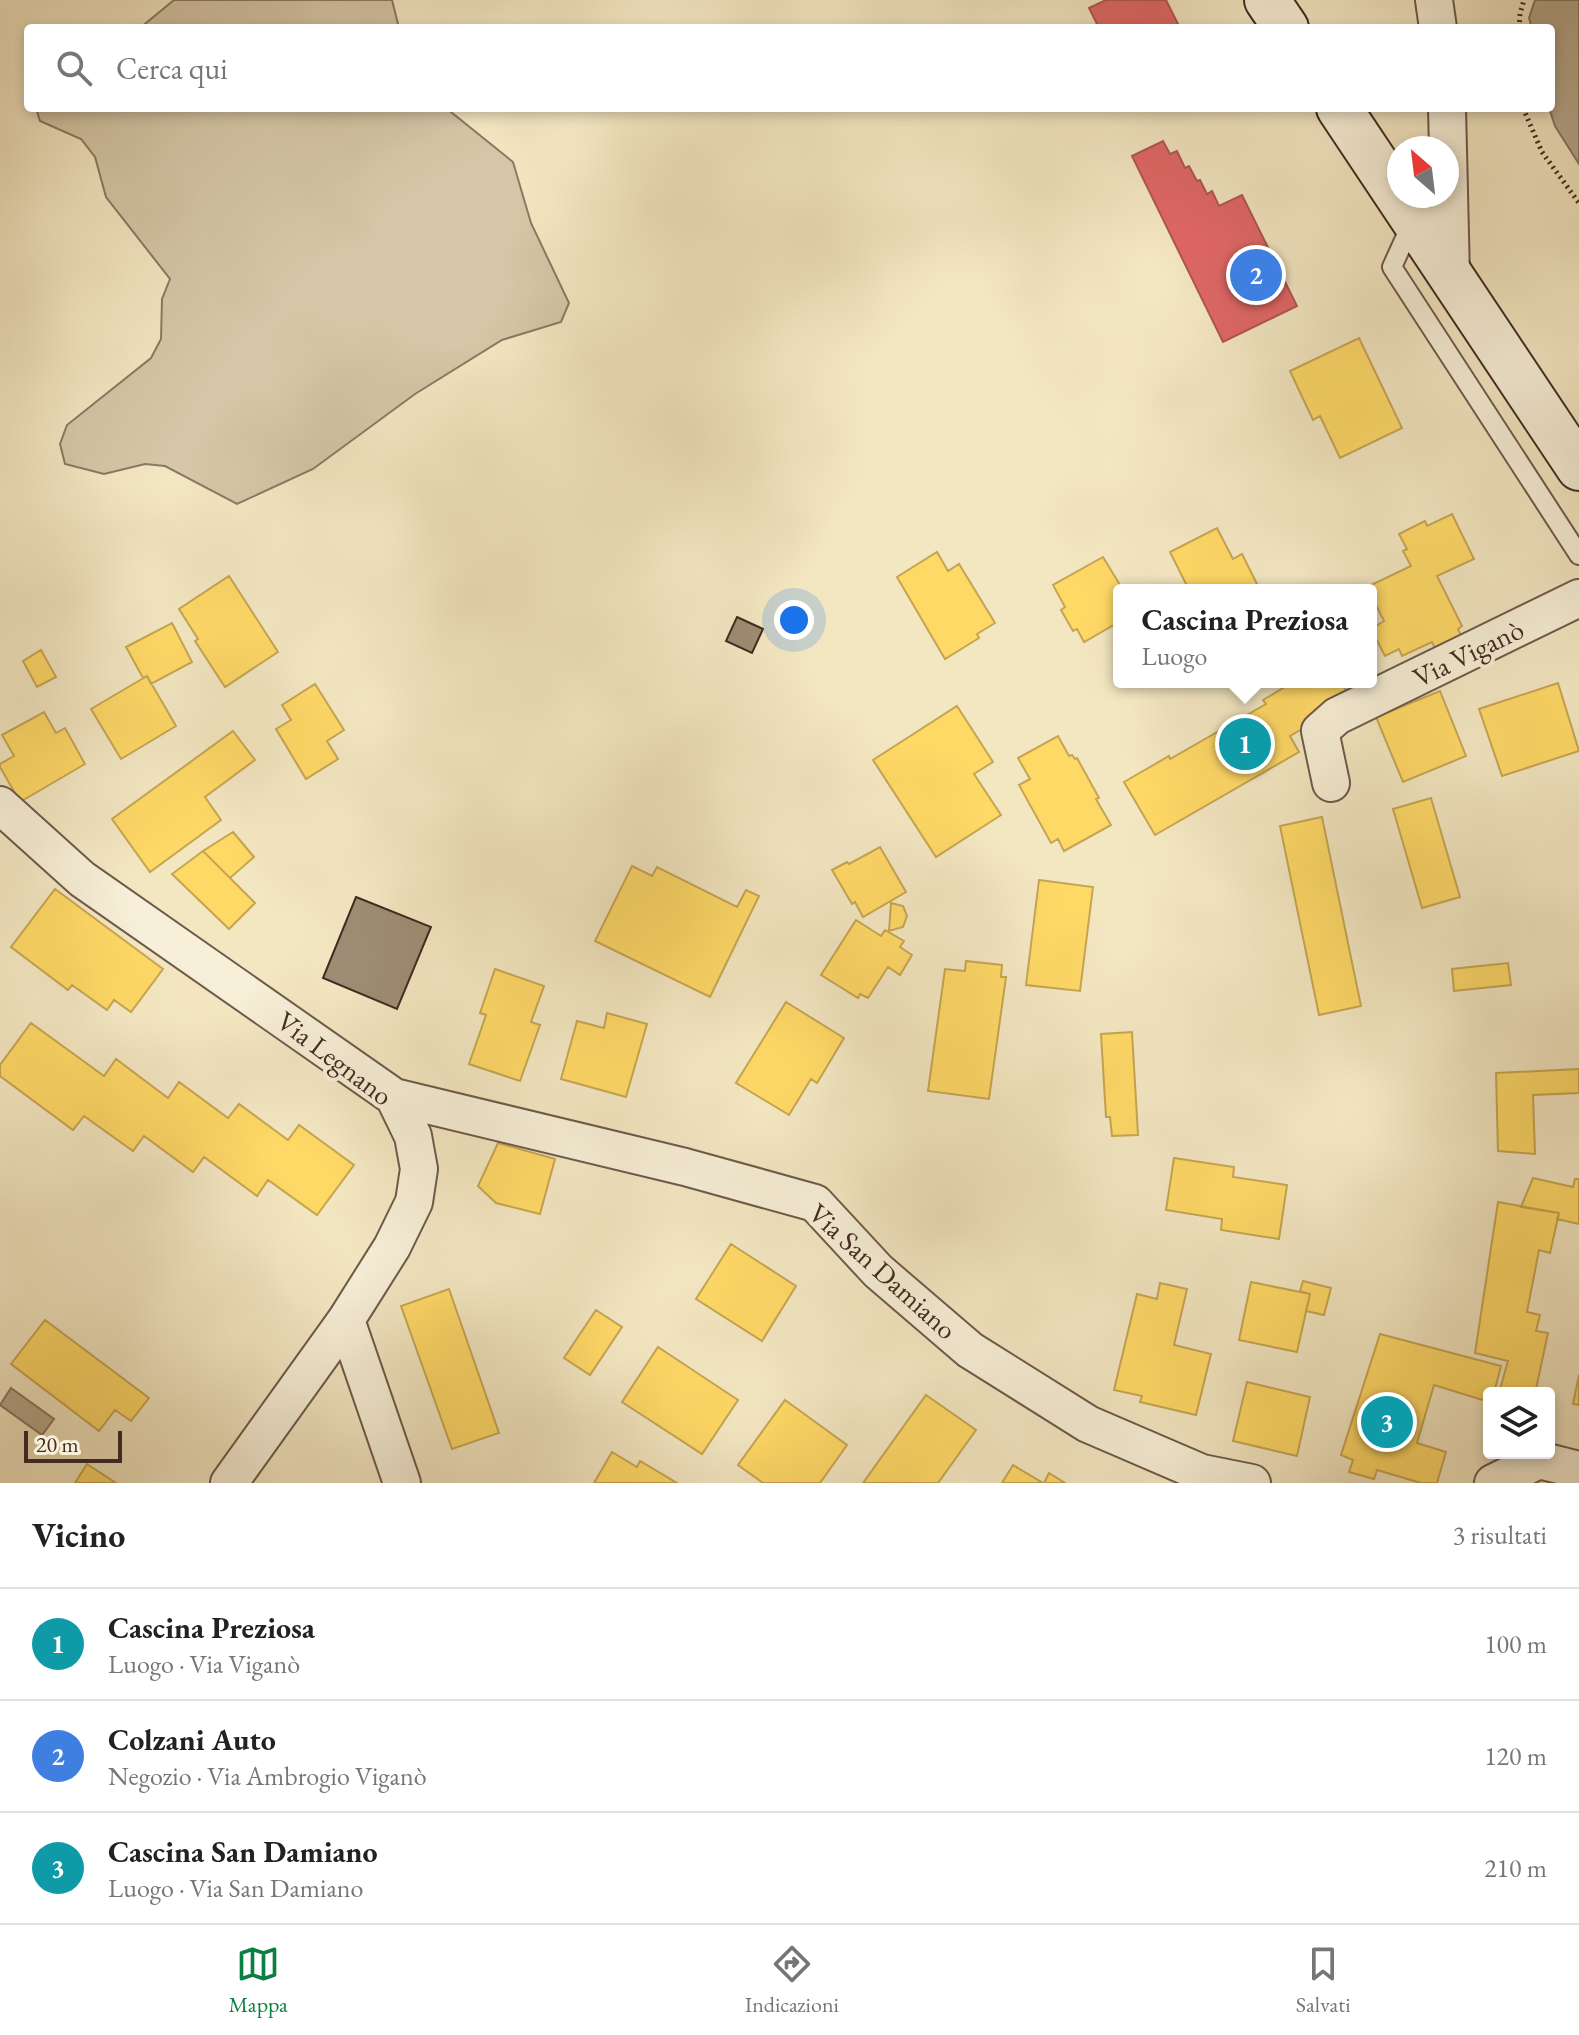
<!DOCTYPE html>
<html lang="it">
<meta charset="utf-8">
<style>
body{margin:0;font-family:"EB Garamond",serif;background:#f2f2f2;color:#222}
.controls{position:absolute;right:24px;bottom:24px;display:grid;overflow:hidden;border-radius:8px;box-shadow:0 4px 12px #0003}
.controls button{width:72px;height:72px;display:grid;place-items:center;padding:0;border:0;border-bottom:2px solid #e0e0e0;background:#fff;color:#222;font:40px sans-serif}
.compass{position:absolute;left:1387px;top:136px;width:72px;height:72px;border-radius:50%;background:#fff;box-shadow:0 4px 12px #0003;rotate:332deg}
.scale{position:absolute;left:24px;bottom:20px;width:98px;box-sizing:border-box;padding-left:8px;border:4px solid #412b22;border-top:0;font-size:22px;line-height:28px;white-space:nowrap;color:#412b22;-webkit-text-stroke:6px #f7efd7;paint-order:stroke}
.you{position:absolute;left:794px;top:620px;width:28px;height:28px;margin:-20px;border:6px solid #fff;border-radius:50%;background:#1a73e8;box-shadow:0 0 0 12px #1a73e833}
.badge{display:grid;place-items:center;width:52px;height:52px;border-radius:50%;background:#0b8043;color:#fff;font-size:26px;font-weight:700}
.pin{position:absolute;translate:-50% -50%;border:4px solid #fff;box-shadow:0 2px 8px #0006}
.popup{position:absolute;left:1113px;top:584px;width:264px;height:104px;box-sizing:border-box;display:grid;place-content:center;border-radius:8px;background:#fff;filter:drop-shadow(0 2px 6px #0005);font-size:26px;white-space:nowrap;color:#767676}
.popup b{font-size:30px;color:#222}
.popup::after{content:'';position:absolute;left:50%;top:100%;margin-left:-16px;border:16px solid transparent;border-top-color:#fff}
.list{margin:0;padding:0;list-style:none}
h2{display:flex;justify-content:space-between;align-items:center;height:104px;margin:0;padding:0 32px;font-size:34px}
h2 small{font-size:26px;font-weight:400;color:#767676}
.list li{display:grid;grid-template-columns:52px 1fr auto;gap:24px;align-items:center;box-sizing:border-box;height:112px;padding:0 32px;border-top:2px solid #e0e0e0}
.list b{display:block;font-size:30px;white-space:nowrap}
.list p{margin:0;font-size:26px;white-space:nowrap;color:#767676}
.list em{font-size:26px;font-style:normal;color:#767676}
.icon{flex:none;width:44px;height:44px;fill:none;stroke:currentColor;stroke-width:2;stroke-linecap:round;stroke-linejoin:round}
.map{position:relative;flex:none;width:1579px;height:1483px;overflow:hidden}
.search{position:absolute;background:#fff;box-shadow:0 4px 12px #0003;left:24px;right:24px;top:24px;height:88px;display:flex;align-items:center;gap:20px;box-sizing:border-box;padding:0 28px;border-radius:8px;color:#767676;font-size:30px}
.sheet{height:440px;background:#fff}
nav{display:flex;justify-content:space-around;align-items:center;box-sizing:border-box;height:112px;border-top:2px solid #e0e0e0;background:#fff;font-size:22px;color:#767676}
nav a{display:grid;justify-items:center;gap:4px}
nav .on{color:#0b8043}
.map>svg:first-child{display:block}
.green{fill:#d5c7a7;stroke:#8b7964;stroke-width:2}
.water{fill:#b6a78c;stroke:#877562;stroke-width:2}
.homes{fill:#ffd966;stroke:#c6a552;stroke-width:2}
.shops{fill:#e06666;stroke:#b05452;stroke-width:2}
.building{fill:#9e8d75;stroke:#412b22;stroke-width:2}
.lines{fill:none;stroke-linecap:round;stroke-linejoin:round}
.service-casing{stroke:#6e5a4a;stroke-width:22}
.minor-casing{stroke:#6e5a4a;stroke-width:40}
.secondary-casing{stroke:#412b22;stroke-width:48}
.path{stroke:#412b22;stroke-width:5;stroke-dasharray:2 4;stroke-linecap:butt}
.service{stroke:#f7efd7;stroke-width:18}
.minor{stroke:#f7efd7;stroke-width:36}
.secondary{stroke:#f7efd7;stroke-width:44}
.labels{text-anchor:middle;stroke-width:8;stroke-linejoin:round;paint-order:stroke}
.street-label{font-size:28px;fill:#412b22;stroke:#f7efd7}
</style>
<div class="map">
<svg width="1579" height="1483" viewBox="0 0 1579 1483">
<rect width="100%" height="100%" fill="#f3e7c2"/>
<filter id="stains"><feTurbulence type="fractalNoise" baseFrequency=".0025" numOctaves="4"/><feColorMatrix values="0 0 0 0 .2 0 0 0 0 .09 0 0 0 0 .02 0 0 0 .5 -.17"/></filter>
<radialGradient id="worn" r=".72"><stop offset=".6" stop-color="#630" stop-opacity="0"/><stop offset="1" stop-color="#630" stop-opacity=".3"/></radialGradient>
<path class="green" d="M174,0H392L399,28H140Z
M36,108H446L513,162L531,223L569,303L561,322L502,340L415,394L313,469L237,504L165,466L145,464L104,474L65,464L60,444L67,425L151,358L161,339L162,299L170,279L106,197L95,157L81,139L40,121Z"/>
<path class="water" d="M1535,0H1579V164L1555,126L1549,108L1551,28H1532L1529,18Z
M11,1388L54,1419L42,1435L0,1405Z"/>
<path class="homes" d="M1359,338L1402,428L1340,458L1320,416L1313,420L1290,371Z
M1452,514L1474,559L1437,576L1462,626L1458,629L1463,640L1437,652L1432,642L1402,656L1399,649L1385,656L1371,629L1384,621L1371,595V590L1367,587L1411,566L1403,551L1407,549L1399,534L1425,521L1427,526Z
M1217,528L1233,559L1242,554L1260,590H1189L1170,552Z
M937,552L948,571L959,564L995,623L977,634L979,638L945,659L897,577Z
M1103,557L1123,590H1119V622L1084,642L1077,629L1073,631L1061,610L1065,607L1053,585Z
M229,576L278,652L225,687L195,641L198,639L179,609Z
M172,623L192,662L151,684L147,676L143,678L126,647Z
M41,650L56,677L37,687L23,661Z
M147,676L176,726L121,759L91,709Z
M1293,682H1341L1352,700L1290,736L1299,752L1155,835L1124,782L1169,756L1170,759L1266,704L1263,700Z
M1558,683L1579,751L1502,776L1479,709Z
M315,684L344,730L327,741L338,759L306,779L276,729L291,720L282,705Z
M1440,691L1466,756L1403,782L1376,717Z
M957,706L993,762L974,774L1001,815L936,857L873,760Z
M44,712L56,733L65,728L85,764L20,802L0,767V764L14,756L2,735Z
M233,731L255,760L205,797L221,820L150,872L112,819Z
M1058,736L1069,756L1072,755L1075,759L1077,758L1099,798L1096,799L1111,825L1064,851L1058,839L1051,843L1019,785L1030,779L1018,758Z
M1431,798L1460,897L1422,908L1393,809Z
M1322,817L1361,1006L1319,1015L1280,826Z
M233,832L254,857L230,878L203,851Z
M880,847L906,892L863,917L855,902L852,904L832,870L847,862L849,864Z
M203,851L255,903L229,929L172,874Z
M632,866L652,876L657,867L737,907L746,890L759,896L710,997L595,941Z
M1039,880L1093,887L1080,991L1026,985Z
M55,889L163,969L131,1012L114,1000L107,1010L72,985L68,990L11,947Z
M891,903L903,906L907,916L903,927L889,931Z
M856,920L881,936L885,930L904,941L900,947L912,955L900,975L888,967L868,998L860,994L858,998L821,975Z
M966,961L1002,965L1001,977H1006L989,1099L928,1091L945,969L965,971Z
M1508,963L1511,985L1454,991L1452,969Z
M495,969L544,986L531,1022L540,1025L520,1081L469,1064L486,1015L480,1013Z
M786,1002L844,1038L817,1083L811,1079L789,1115L736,1083Z
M607,1013L647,1024L626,1097L561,1079L577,1021L604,1028Z
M31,1023L104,1076L116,1059L168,1098L179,1082L228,1118L239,1104L288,1140L299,1125L354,1165L317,1215L268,1180L257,1196L204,1157L193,1172L144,1136L133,1151L84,1116L73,1130L0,1076V1065Z
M1132,1032L1138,1135L1112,1136L1110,1117H1106L1101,1034Z
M1579,1069V1093L1533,1095L1535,1154L1498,1151L1496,1073Z
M498,1143L555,1159L540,1214L496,1203L478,1186Z
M1174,1158L1234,1167L1233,1177L1287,1185L1279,1239L1221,1230L1222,1219L1166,1210Z
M1533,1178L1573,1187L1575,1179H1579V1224L1557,1219L1559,1213L1521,1207Z
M1498,1202L1559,1213L1550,1253L1539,1250L1527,1312L1540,1315L1536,1331L1548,1333L1536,1389L1554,1394L1549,1416V1393H1499L1508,1361L1475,1353Z
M731,1244L796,1286L762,1341L696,1299Z
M1303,1281L1331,1288L1324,1315L1306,1311L1310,1294L1300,1291Z
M1251,1282L1310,1294L1297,1352L1239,1340Z
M1160,1283L1187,1289L1174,1345L1211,1354L1196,1415L1140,1402L1142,1396L1114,1390L1137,1294L1157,1299Z
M449,1289L499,1433L452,1449L401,1306Z
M596,1310L622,1327L590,1375L564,1358Z
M45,1320L149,1398L131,1421L115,1410L99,1431L11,1364Z
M1380,1334L1501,1366L1494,1393H1489V1402L1434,1385L1417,1443L1446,1452L1437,1483H1421L1377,1470L1374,1479L1349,1472L1353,1460L1341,1455Z
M658,1347L738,1400L702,1454L622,1402Z
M1579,1375V1405L1573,1404Z
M1247,1382L1310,1397L1297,1456L1233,1441Z
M926,1395L976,1430L938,1483H863Z
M785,1400L847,1445L820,1483H763L738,1465Z
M612,1452L637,1467L640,1461L677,1483H594Z
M87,1464L116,1483H75Z
M1013,1465L1043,1483H1002Z
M1049,1473L1065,1483H1044Z"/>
<path class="shops" d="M1106,0H1166L1180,28H1099L1089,8Z
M1163,141L1170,154L1177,151L1185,168L1189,166L1197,181L1200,180L1207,194L1212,191L1219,206L1242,195L1297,306L1223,342L1132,156Z"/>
<path class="building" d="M737,617L763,629L752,653L726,641Z
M356,897L431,927L397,1009L323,978Z"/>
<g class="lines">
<g class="service-casing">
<path id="service" d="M1412,223L1392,267L1579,555"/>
</g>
<g class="minor-casing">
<path id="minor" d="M1434,0L1438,28
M1447,108L1451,276
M1331,783L1320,731L1337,716L1579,598
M0,805L82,879L394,1097L413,1136L419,1169L414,1202L392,1247L346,1320L229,1483
M394,1097L685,1167L815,1203L878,1271L970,1350L1088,1424L1202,1473L1252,1483
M346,1320L402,1483
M1493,1483L1539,1460L1579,1470"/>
</g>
<g class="secondary-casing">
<path id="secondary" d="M1267,0L1286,28
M1339,108L1579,468"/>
</g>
<path class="path" d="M1519,28L1520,14L1524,0
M1523,108L1542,152L1579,203"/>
<use href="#service" class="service"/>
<use href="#minor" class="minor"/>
<use href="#secondary" class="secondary"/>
</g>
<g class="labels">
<g class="street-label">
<text transform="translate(1468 653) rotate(-26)" y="10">Via Viganò</text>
<text transform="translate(335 1058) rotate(37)" y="10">Via Legnano</text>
<text transform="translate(883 1271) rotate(42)" y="10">Via San Damiano</text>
</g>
</g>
<rect width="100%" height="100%" filter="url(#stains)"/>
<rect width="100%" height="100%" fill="url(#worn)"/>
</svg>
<div class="controls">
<button><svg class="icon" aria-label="layers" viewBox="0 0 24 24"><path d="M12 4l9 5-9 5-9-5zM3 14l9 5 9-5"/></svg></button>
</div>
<svg class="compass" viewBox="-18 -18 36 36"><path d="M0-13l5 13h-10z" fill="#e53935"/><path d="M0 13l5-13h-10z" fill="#767676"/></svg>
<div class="scale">20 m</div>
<div class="you"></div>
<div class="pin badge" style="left:1245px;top:744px;background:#0f9aa8">1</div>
<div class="popup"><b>Cascina Preziosa</b>Luogo</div>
<div class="pin badge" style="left:1256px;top:275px;background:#3f7fe0">2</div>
<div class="pin badge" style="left:1387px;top:1422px;background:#0f9aa8">3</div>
<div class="search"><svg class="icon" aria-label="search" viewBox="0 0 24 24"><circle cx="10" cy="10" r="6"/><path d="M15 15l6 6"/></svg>Cerca qui</div>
</div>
<section class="sheet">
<h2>Vicino<small>3 risultati</small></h2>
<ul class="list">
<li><span class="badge" style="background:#0f9aa8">1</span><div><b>Cascina Preziosa</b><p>Luogo · Via Viganò</p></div><em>100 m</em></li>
<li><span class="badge" style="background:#3f7fe0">2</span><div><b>Colzani Auto</b><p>Negozio · Via Ambrogio Viganò</p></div><em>120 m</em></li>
<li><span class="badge" style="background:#0f9aa8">3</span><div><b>Cascina San Damiano</b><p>Luogo · Via San Damiano</p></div><em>210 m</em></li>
</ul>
</section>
<nav>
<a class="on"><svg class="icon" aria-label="map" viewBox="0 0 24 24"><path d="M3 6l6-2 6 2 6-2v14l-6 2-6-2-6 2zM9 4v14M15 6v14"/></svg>Mappa</a>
<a><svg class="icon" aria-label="directions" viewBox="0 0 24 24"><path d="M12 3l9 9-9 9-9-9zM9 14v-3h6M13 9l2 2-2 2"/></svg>Indicazioni</a>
<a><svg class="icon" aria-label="saved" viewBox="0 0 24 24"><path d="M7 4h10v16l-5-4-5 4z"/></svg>Salvati</a>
</nav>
